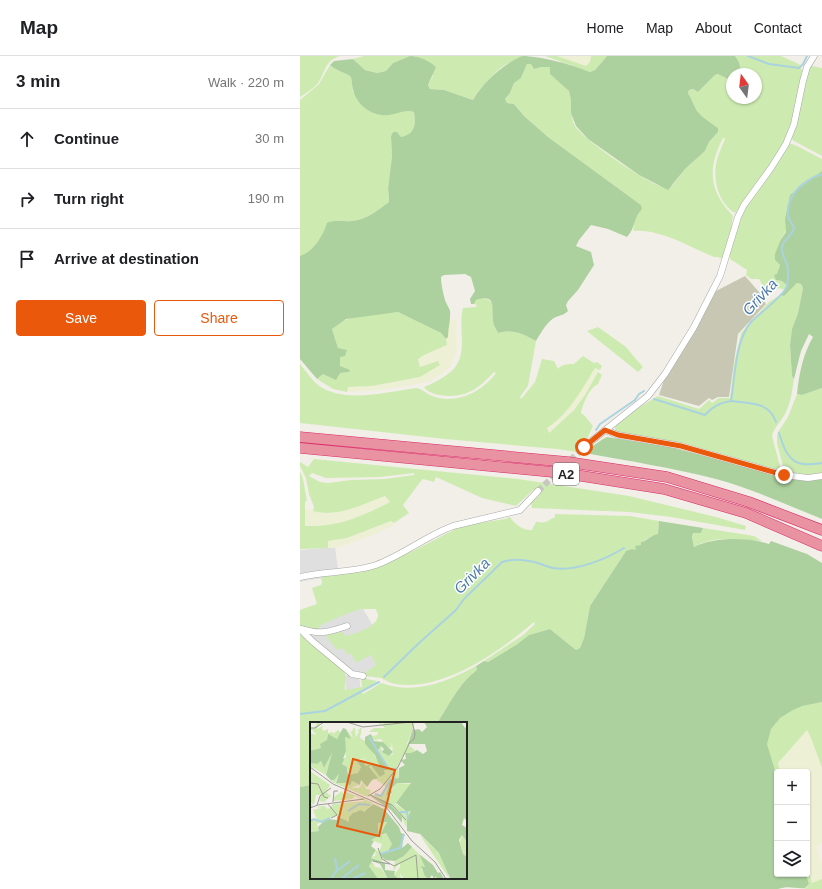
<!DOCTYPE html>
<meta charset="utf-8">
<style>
body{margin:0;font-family:Helvetica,sans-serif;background:#f6f6f6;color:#202124}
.controls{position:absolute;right:12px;bottom:12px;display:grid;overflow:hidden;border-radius:4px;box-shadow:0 1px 3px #0004}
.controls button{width:36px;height:36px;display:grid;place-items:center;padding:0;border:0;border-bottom:1px solid #e0e0e0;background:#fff;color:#202124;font:20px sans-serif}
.compass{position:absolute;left:426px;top:12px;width:36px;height:36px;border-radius:50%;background:#fff;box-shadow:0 1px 3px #0004;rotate:346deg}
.stop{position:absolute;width:12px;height:12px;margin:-9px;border:3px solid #ea580c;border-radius:50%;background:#fff}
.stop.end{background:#ea580c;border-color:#fff;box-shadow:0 1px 4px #0008}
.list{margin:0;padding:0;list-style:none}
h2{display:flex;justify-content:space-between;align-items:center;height:52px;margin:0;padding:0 16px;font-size:17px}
h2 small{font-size:13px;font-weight:400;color:#757577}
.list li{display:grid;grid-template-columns:26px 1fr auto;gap:12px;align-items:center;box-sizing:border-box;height:60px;padding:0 16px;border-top:1px solid #e0e0e0}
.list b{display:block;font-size:15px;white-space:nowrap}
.list em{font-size:13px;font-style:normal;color:#757577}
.actions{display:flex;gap:8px;padding:12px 16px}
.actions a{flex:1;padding:9px 0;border:1px solid #ea580c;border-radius:4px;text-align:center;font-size:14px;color:#ea580c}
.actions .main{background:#ea580c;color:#fff}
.icon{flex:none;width:22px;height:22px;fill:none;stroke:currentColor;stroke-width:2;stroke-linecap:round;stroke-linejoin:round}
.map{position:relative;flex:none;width:522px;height:833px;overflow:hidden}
header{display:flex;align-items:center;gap:24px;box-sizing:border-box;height:56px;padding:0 20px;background:#fff;border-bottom:1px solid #e0e0e0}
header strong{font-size:19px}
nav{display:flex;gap:22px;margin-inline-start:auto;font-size:14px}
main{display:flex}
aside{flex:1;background:#fff}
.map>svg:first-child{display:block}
.residential{fill:#e0dfdf}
.construction{fill:#c7c7b4}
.farmland{fill:#eef0d5}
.grass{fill:#cdebb0;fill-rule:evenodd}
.forest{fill:#add19e}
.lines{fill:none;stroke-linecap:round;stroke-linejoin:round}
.stream{stroke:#aad3df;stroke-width:2}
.minor-tunnel{stroke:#c8c6c1;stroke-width:6;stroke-dasharray:6 3;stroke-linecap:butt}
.minor-casing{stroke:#a9a9a9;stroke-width:7}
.highway-casing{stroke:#dc2a67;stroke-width:11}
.minor{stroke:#fff;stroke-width:6}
.highway{stroke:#e892a2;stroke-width:10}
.route{stroke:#ea580c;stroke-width:5}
.labels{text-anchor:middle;stroke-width:3;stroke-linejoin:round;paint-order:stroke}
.shield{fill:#fff;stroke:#646464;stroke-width:1}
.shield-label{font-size:13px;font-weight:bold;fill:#222}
.water-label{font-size:15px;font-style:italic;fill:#4a7aab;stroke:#fff}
.inset-river{fill:none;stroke:#aad3df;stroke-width:2}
.inset-road{fill:none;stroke:#9f9d99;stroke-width:1}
.view{fill:#e8590c;fill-opacity:0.15;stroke:#e8590c;stroke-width:2}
.inset-edge{fill:none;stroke:#222;stroke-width:2}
</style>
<header>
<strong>Map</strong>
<nav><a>Home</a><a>Map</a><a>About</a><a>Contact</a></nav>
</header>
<main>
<aside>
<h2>3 min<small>Walk · 220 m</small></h2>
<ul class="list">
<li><svg class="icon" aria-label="ahead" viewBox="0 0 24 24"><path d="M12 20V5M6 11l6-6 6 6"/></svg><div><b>Continue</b></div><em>30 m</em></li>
<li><svg class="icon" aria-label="right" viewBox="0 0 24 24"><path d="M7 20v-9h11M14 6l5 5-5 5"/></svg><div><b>Turn right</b></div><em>190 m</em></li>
<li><svg class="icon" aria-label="arrive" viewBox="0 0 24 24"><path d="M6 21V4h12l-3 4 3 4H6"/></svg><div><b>Arrive at destination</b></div></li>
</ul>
<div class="actions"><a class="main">Save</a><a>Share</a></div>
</aside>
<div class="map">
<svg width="522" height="833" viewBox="0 0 522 833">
<rect width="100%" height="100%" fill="#f2efe9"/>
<path class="residential" d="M35,491L39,520L9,524L0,526V494Z
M62,551L73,570L72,597L81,610L59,621L61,633L46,636L45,624L47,618L16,592L0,568Z"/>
<path class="construction" d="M445,220L459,236L466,248L438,278L429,341H418L412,344L409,342L399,350L359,339L364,324L394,275L416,235Z"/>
<path class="farmland" d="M257,0H291L290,6L286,10Z
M151,262L156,264L157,295L150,311L145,316L130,325L117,328L81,334L47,336L48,331L72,330L120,321L138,305L120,311L118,303L124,299L147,289L146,283L148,281V271Z
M295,312L300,314L281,345L263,364L248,377L247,372L263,358Z
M86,440L90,446L56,462L29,469L4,470V458L6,453L28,458L50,453Z
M91,465L95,469L65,482L36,492H28V485L47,482Z
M507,674L511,682L522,712V786L517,791L522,808V823L512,827L507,808V716H480L478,707Z"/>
<path class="grass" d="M0,0H40C24,5 26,16 18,27C13,33 6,37 0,41Z
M64,0H110L93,7L86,15L77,17L65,14L53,3Z
M115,0H222C215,4 208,7 202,11C192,18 179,34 173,44L144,34L130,33L128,29L133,20Z
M245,0H257L286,10L290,6L291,0H307L295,14L290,16Z
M435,0H481L499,8L503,16C500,31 498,48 493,64C482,99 458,128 435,157C420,149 413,126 416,109C417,100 422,91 425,82H423C407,113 409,135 433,160L430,180L424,203L417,201H414C390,191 359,172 333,175L336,158L342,153L341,149L248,81L224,60L214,48L207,47L205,43L210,37L214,27L221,22L227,8H231L234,13L242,11H250V18C256,22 264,28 268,34C274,42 269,59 275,70C284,84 343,124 360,130C364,131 368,130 372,130L385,113L405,95L409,86L418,76V72C411,67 403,62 397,55C394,50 392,43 388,37L389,34L393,33L398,36L415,19L419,18L432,25V42H456V18H440C441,11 440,6 435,0Z
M30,9C36,15 45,16 51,21L53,36L88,59C97,56 105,53 114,56C116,69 115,78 101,81L97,76H93L91,80L92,100L88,133L89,141V146C78,154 66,164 52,165C43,166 36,163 28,167C23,180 13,197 0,200V44L19,28Z
M512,10L522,12V100L494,85L491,82C494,69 504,16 512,10Z
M489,87L497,90L522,103V115L518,119L480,185L475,204L480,209L476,224L482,225L488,230L485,234C474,229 472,235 465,241L463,240C463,233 463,228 459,223H451L446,219L447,214L430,203V194L443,154Z
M497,227L501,228L503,232L498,257L492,273L490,289L492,320L494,323C492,335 491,347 485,358C481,366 474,371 472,380L480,410V413L479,415L316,376L315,372L316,369L335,354L358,340L399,353L409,344L412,347L419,342H430L434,309L441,277L469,246L480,239L484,240Z
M183,242C198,245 191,255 193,265C193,269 196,273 198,277C215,273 222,278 236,285L228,330L220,341L221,343L235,326L242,303L254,305L258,313C262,308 268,308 274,308L283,300L294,307L297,306L302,310L300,314L295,312C282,333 269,358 247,372L249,377L274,354L285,339L298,316L302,319L298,328C289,332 283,348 281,357L285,360L293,370L288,381L281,388L286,395L285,397L257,393L145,383L0,367V308C6,315 11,323 18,329C44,348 86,336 116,332C121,332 127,338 132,340C156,349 182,336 196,317L194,316C177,334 165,343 139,339C134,338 126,335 124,331C132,328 141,323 148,318C171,301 157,275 163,252L176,251L177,249L174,248L176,244Z
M98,256L141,277L146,283L147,289L124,299L118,303L120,311L138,305L140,309L120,321L72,330L48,331L47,336L33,333L17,323L23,318L49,316L40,310L38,292L32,273C44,258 80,258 98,256Z
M298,271L326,291L335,302L343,311L338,316L287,275Z
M522,332V419L510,420L485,417L477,388V380L478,376L488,361L497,338L502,339Z
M14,403L218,423L329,440L416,461L446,470L445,474L371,461L329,456L232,452L231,447L240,439L233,434L216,450L182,442L136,421L134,426L123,423L121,425L103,449L109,457L94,467L91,465L47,482L28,485V492L0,493V415L3,423L7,445H5V470C39,471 60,461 90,446L85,440C63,448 37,462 13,455L14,451L9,438L6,422L0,410V406L8,411ZM12,417L26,422L80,421L114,417V419L85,423L51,424L28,427L20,426L9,420Z
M255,458L330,460L359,465L358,478C351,479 347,484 341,486V489L336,494L326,495L290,550L284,582L280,592L276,594L250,573L229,579L216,589L188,606L184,605L223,579L235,568L234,566C199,596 143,636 95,628C90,627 85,624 81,622C76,621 70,621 65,620L64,617L76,609L71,599L56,607L51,597L48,599L42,592L37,594L25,579L42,576L46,580C54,578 78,571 78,559C78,557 76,555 76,553H61L46,558L21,569L17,575L0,572V554L17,548L12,532L21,529L22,526L21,522L23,520L61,516L73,513L115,494L161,470L205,463L210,461C214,468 224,475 232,474C239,461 234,468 245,466C249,465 252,462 255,461Z
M403,472L454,480L462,485C439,484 415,479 394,491L392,481L393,477H401Z
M0,577L40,611C50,622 44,621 45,634L62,631L61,622L77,625L67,633L61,635L63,638L81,627C114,639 147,626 176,610L177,614C158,628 150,648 137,667H11V729L0,731Z
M522,646V712L511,682L507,674L478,707L480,716H477V721C475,713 468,696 467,688C466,669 487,654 503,649C509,648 516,647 522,646Z
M507,808L512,827L522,823V833H503L506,832L509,828L506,818H507Z"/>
<path class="forest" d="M110,0C120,0 129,5 136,11L128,29L130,33L144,34L173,44C183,27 197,14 214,4C216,3 219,1 222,0C241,0 273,9 290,16L295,14L307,0H435C440,6 441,11 440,18H432V25L418,18L415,19L398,36L393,33L389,34L388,37C392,43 394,50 397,55C403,62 411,67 418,72V76L409,86L405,95L385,113L368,134L339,119L288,83L276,70L271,57V44L269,35L250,18V11H242L234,13L231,8H227L221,22L214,27L210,37L205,43L207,47L214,48L224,60L248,81L341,149L342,153C333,162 336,171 327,181L308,173L291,169L279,184L276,190L291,196L294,209L278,234L268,245L266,249L268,255C264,259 261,259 256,261C247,265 241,277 236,285C222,278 215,273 198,277C196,273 193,269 193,265C191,254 198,237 176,244L174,248H171L170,243L175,235L171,221L165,218L144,219L141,221C141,228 143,237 145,244C146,248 149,251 150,255C151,263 148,272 148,281L146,283L141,277L98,256L46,263L32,273L38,292L47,294L45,300L40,301V310L50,314L49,316L40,317L36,324L23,318L17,323L0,303V200C13,196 23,180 27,167C36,163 43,166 52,165C66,164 78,154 89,146V141L88,133L92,100L91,80L93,76H97L101,81C115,78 116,69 114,56C105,53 98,58 89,59C74,61 59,51 54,37C52,32 52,26 51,21C45,16 36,15 30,9L34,5L53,3L65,14L77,17L86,15L93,7Z
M522,115V332L502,339L497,338C499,318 503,298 513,281L509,278L501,295L494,323L492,320L490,289L492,273L498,257L503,232L501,228L497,227L484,240L480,239L488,230L482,225L476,224L474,219L477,218L480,209L475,204V198L480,185L486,176L485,163L490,139Z
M307,381L369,391L509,425L522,423V463C487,449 453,433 416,423C373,412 329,405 285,397L286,395L303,383Z
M359,465L403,472L401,477H393L392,481L394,491C413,481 449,481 469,488L471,485L507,498L522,507V646L502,650L493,654L480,662L471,673L467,688L477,721V818H506L509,828L505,832C495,833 489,829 478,833H0V731L11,729V822H166V667H137C150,648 158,628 177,614L176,610L184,605L188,606L216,589L229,579L250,573L276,594L280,592L284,582L290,550L326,495L332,493L336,494L335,490L341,489V486C347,485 351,479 358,478Z"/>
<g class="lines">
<path class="stream" d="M448,0L469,8L499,12L503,8L507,0
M354,343L405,359C413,350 420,347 431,345C435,321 435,285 451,266C459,258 483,240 486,232C489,227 488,214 487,208C485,203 481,197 482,191C483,183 492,182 494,171C492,168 489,164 488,160C486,138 504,124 522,118
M431,345C450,348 469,345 476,366
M296,374L300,368L335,344L339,338L344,335
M479,377C483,389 487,406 503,408C509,409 516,408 522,407
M84,621L119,587L156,554L164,543L202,506C213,502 226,504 238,507C243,509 248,511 253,512C275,516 306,503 324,492
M0,658L25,655L79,626"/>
<path class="minor-tunnel" d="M238,435L284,391"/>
<g class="minor-casing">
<path id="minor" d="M305,374L318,379L381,390L484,419L508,422L522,420
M284,391L348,340L365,318L394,271L420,220L438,161L444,149L471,112L486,88L494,68L503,25L507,11L514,0
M0,521C25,515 52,517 76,509C103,499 126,480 153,470L220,454L238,435
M0,573L12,585L52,618L63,620
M2,573C20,579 29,576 47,570"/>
</g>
<g class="highway-casing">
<path id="highway" d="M0,381L268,406L367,421L449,446L522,474
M0,392L263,417L364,433L446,457L522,490"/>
</g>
<use href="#minor" class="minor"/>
<use href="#highway" class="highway"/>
</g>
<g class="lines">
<path class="route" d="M284,391L305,374L318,379L381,390L484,419"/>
</g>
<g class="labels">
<rect class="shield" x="253" y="407" width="26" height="22" rx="3"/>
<g class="shield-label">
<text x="266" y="423">A2</text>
</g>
<g class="water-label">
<text transform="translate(460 241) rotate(-47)" y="5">Grivka</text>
<text transform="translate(172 520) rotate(-45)" y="5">Grivka</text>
</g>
</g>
<g transform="translate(10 666)">
<rect width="157" height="157" fill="#f2efe9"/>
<path d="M8,0H14L10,1L7,7L13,4L12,7L14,9L18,7V11L23,10V12L28,8L31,11L27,17L17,13L18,17L11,23V26L1,30L0,11L7,13L0,6H4ZM67,0L73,2L75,0H105L97,22L105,28L102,31H95L92,35L88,44L89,56L80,58L76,74L82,72V67L87,61L101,62L85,82L97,90L101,89L98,94L94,93L98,95L96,106L92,95L83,84L61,73H71L78,66L67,58L59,45L63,43L70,55L75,52L74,48L77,47L68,27L71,24L72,29L79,34L83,32L82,21L81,26L74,23L71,17L64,18L62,14L67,13L68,10H59L64,6H75ZM38,3L41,10L45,5L46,15L49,9H47L52,5L50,16L55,19L56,16L55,23L60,25L69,42L56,44L48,39L57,36L47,38L51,45L48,51L40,53L37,45L32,42L36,35L34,15L40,16L37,8L43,16ZM22,31L16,53L23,59L29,52L25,61H37L40,64L42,59L49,63L41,66H49L53,60L56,67L61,68L58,75L22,60L16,53L0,44V39L5,42L11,39L14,46ZM0,49L20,63L16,70L21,74L14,80L9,79L11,73H6L4,83L0,80L3,84L0,86ZM32,69L33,72L36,70L52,76L70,84L71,85L63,81L54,90L46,89L39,95V100L27,94L18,96L7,102L9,109L0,110V94L1,98H7L3,88L11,86L6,85L14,84L18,87L23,82L55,79L45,74L42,77L24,79V75ZM71,99L77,101V104L71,110V113L76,111L82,122L78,129L69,132L73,139L69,140L61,135L65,134L66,128L69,130L72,122L61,118L66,114L67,102ZM110,113L129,131L136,143L139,156ZM152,113L157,120V135L153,132L150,120ZM102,125L109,132L115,145L111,147L119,157H94L90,151L91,157H89L84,153L90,145V141L83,149L85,139L94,134ZM62,139L65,145L71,146L78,157L66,156L59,143Z" fill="#cdebb0"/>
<path d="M114,0H151L155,6L157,4V99L154,96L152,103L157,106V120L152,113L149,118L153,132L157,135V157L140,156L129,131L110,112L97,109V96L101,89L97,90L86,81L101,61H87L81,67L82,71L76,74L80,58L89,56V46L95,43L90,38L96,37L95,31H101L107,28L113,32L117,29L115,22H99L97,25L104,3V8L109,7L112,10L117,5ZM33,6L36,7L41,17L35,15L36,29L33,37L35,36L32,42L37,45L38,53L48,51L51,45L46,38L52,39L56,44L61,42L69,43L65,33L55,22V15L61,12L64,19L73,20L83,30L79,34L72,30L74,27L71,24L68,28L78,48H74L75,52L70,55L61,43L59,45L68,56L62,58L57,65L51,58L50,63L42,59L40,64L37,61H26L29,52L24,58H21L16,53L22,31L14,46L11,39L7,42L1,41L0,29L11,26L10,22L17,18L18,12L27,17ZM60,74L80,82L92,95V101L81,88ZM63,82L74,87L89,105L91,111L94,112L92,126L98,121L102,125L94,134L85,139L75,138L69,132L78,129L82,122L76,111L71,113L72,119L70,113L77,100L68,101V114L61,118L64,119L61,124L66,128L61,136L75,141V148L85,149L84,153L89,157H78L70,142L62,139L59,144L68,157H0V110L9,109L8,105L13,100L18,97L27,98V94L39,100V95L43,91L51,88L54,90ZM109,132L123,143L128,151L130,150L134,157H126V154L124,157L122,153L119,157L115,154L111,144L115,145Z" fill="#add19e"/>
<path class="inset-river" d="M59,15L78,46L83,48L86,46M65,72L71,74L80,59L86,56M38,89L49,82L60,83M90,90H97L98,98M0,99L4,97L12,100L20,96M70,132L90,126L94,112M28,148L40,139M34,156L42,157L55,151M21,157L27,148L25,136M31,157L49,143"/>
<path class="inset-road" d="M37,0L53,5L101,0M0,6H5L14,0M0,45L23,62L76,85L102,119L125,140L136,157M0,61L8,62L14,75L18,76M60,73L82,83L96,98M58,74L70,67L88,45L100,20L104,17L105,11L102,0M23,80L24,69H28M18,82L27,93L21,96M7,83L10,74L21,66M0,86L8,83L54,77M68,126L72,137L84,144L106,133L108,157M63,139L80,142"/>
<path class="view" d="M43,37L85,48L69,114L27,104Z"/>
<rect width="157" height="157" class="inset-edge"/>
</g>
</svg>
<div class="controls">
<button>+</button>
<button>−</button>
<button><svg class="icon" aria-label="layers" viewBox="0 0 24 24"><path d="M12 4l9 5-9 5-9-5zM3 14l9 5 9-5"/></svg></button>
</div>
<svg class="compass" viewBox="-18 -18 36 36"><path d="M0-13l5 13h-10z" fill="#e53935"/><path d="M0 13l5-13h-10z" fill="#757577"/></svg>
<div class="stop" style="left:284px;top:391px"></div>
<div class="stop end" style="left:484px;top:419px"></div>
</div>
</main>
